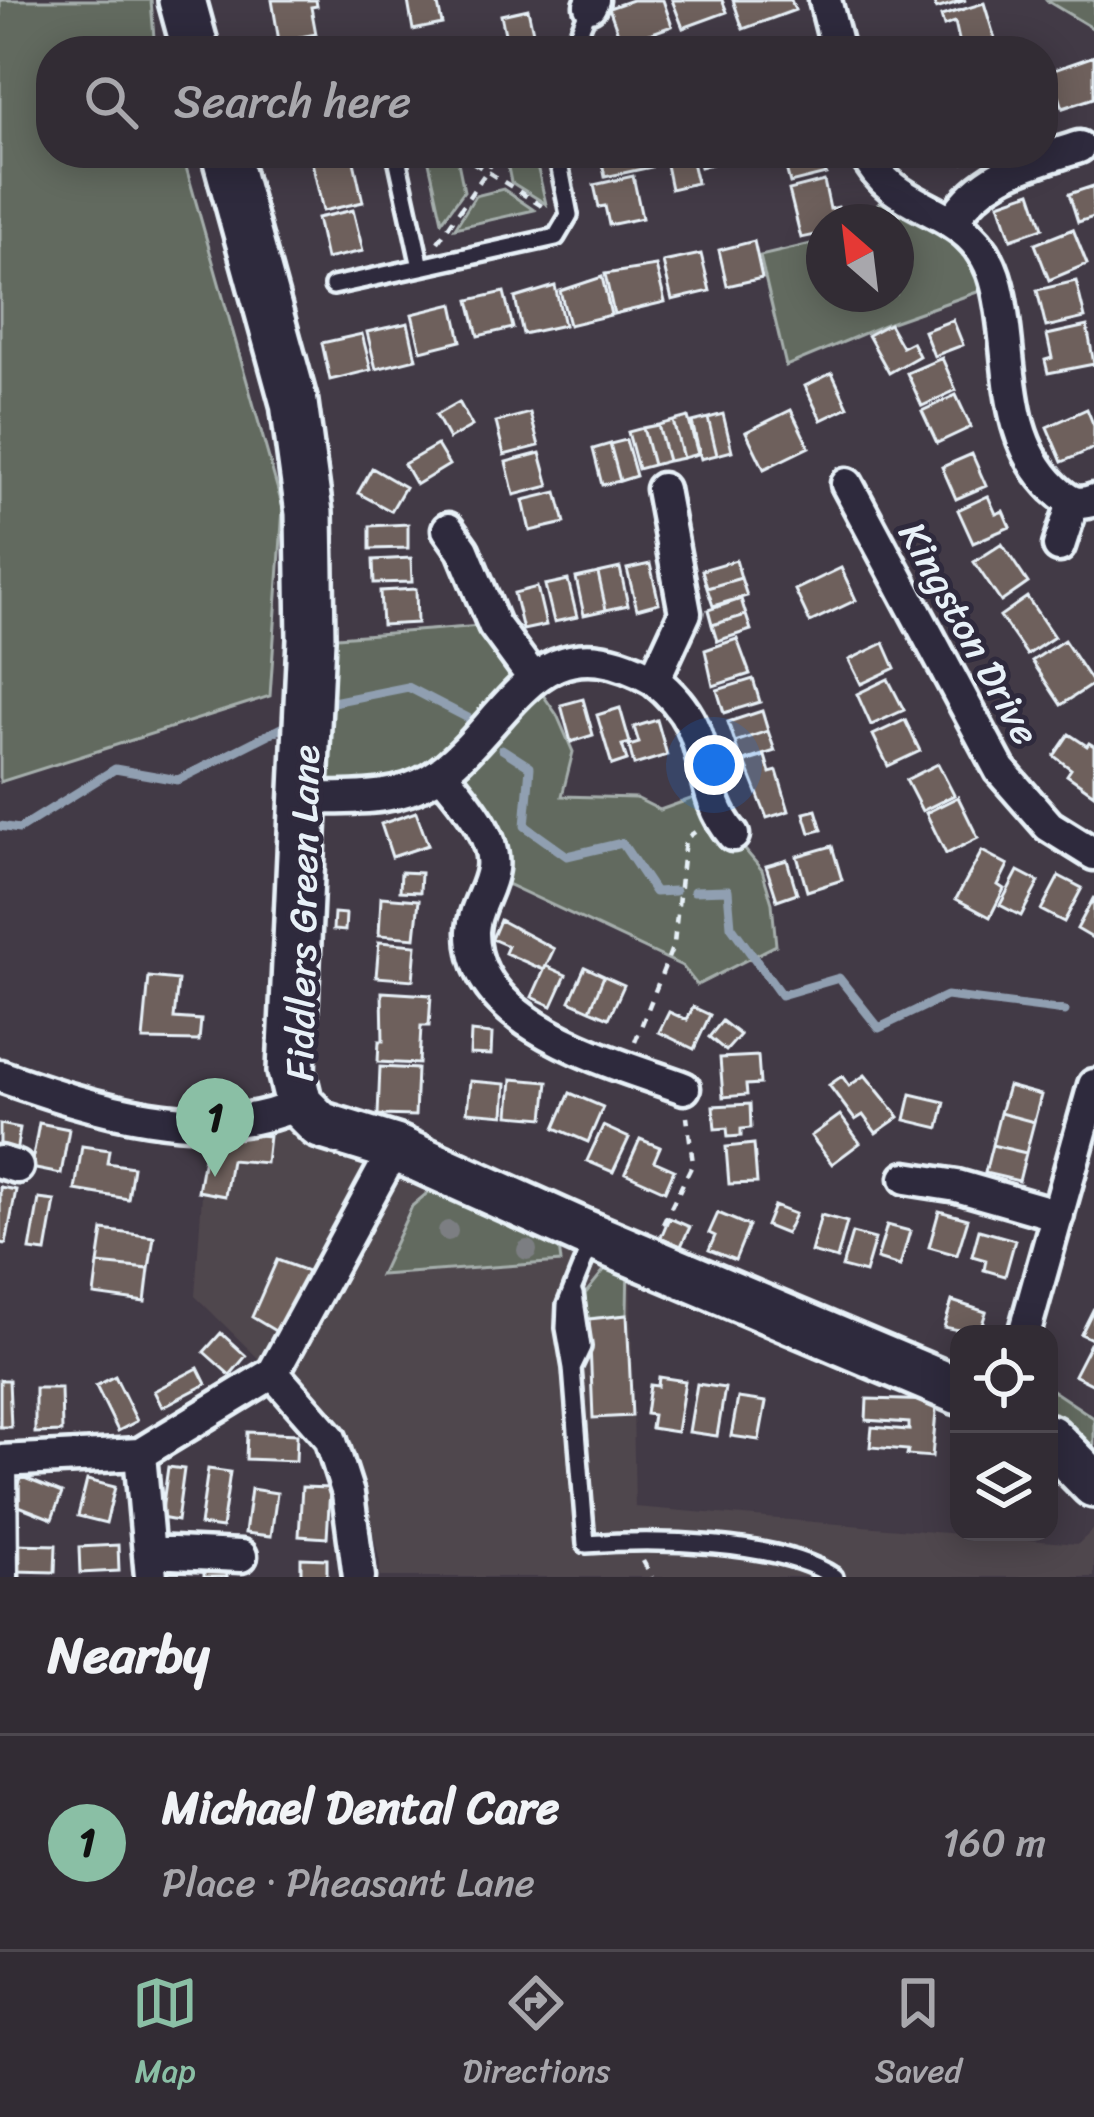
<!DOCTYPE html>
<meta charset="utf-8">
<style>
body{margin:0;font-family:Sriracha,sans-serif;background:#3d3840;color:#f1f3f6}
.controls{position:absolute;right:36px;bottom:36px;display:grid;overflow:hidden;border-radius:24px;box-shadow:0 6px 30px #0003}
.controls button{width:108px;height:108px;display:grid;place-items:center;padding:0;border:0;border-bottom:3px solid #4d484f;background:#322c34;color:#f1f3f6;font:60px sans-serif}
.compass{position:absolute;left:806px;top:204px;width:108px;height:108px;border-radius:50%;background:#322c34;box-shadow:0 6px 30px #0003;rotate:332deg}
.you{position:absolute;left:714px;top:765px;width:42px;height:42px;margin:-30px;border:9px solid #fff;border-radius:50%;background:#1a73e8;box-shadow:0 0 0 18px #1a73e833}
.badge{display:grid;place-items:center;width:78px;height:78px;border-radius:50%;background:#8abfa5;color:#111;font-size:39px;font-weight:700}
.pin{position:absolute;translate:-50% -99px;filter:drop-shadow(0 3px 6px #0008)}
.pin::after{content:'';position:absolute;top:63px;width:42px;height:36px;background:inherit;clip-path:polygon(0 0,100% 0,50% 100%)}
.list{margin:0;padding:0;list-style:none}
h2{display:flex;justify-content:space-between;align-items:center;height:156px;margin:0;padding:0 48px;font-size:51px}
h2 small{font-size:39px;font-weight:400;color:#a8a7ac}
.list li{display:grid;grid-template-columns:78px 1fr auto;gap:36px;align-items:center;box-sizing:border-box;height:216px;padding:0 48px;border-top:3px solid #4d484f}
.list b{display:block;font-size:45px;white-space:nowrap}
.list p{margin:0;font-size:39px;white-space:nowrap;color:#a8a7ac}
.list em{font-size:39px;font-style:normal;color:#a8a7ac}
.icon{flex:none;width:66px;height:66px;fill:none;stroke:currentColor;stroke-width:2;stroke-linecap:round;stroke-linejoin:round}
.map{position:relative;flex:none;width:1094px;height:1577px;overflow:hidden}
.search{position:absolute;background:#322c34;box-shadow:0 6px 30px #0003;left:36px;right:36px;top:36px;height:132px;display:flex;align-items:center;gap:30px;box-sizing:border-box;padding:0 42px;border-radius:48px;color:#a8a7ac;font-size:45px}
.sheet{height:372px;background:#322c34}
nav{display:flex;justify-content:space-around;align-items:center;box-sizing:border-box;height:168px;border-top:3px solid #4d484f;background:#322c34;font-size:33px;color:#a8a7ac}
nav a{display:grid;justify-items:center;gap:6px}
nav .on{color:#8abfa5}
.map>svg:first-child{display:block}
.built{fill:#4f464d}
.green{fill:#626b5f;stroke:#a5aeac;stroke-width:3}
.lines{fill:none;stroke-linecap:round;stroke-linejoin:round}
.stream{stroke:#909fb1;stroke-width:9}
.building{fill:#6e615c;stroke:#e8f1f8;stroke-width:3}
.lane-casing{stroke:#e8f1f8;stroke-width:24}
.street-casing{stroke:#e8f1f8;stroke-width:39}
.secondary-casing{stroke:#e8f1f8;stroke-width:54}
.path{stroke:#e8f1f8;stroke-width:4.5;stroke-dasharray:9 9;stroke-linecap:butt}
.lane{stroke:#2f2a3d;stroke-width:15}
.street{stroke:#2f2a3d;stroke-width:30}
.secondary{stroke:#2f2a3d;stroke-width:45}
.tree{fill:#7c7e82}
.labels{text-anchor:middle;stroke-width:10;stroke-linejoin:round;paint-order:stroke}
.street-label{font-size:39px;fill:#e8f1f8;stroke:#2f2a3d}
</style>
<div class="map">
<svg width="1094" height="1577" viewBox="0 0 1094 1577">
<rect width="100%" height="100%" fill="#423a46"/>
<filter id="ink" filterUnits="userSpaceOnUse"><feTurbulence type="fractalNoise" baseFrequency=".00833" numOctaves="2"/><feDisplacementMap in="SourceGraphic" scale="24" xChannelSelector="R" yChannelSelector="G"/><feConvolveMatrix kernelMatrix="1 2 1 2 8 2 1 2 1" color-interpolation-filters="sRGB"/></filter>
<g filter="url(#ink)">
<path class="built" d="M275,1116L630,1251L635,1507L1078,1544L1094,1529V1577H380V1562L353,1447L318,1395L273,1373L195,1296L207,1121Z"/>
<path class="green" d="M0,0H151L155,51H51V153H182L283,508L270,696L0,782Z
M1047,0H1094V29L1049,2Z
M427,153H441L458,162L464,191L442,221Z
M505,153H534L546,204L511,182Z
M503,189L534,210L455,228L475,196Z
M892,190L916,203L997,285L889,323L786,366L760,256L824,241V294H896V222H860Z
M494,625L557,715L573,752L562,796L636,798L660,810L713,791L725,826L762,870L772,903L776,945L697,985L682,966L509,885L488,882L492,870L441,772L303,799L311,639Z
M439,1183L557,1231L561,1262L380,1275L412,1206Z
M628,1260L627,1315L586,1319L585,1294L605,1269Z
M1049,1388L1094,1418V1484L1049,1438Z"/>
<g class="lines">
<path class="stream" d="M333,702L408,687L468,718
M502,749L530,767L525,826L567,856L622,843L655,892L675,891
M0,826L19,829L115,769L178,780L283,727
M694,891L728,890L731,926L781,995L839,978L879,1028L946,996L1065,1011"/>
</g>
<path class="building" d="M272,0H316L317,6L311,7L316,34L279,41Z
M437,0L442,24L413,30L408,1Z
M632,0H663L672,26L622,44L609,8Z
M672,0H722L727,12L683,28Z
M733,0H791L795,10L743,29Z
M933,0H966L936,9Z
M984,3L995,39L961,49L955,22L944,26L941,16Z
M528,9L534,37L507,43L501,15Z
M315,41L317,51H279L278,48Z
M1094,56V98L1063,108L1051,71Z
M1046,80L1055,108L1043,112V81Z
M352,153L363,202L323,211L312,162Z
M609,153H648L651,167L605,177L602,162L611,160Z
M696,153H735L736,158L700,167Z
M782,153H821L826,174L790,183Z
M959,153H994L963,163Z
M690,154L697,183L671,189L665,160Z
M633,176L642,218L609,225L605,206L599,207L594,185Z
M824,181L830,209L838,207L841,222H824V233L801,238L789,190Z
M1093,186L1094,217L1078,222L1069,194Z
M1031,192L1043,228L1011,239L999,203Z
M353,210L363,251L326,259L317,218Z
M1073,229L1087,264L1049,280L1035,244Z
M754,241L762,278L727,286L719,250Z
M701,254L710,291L672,300L663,262Z
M656,266L665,302L614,314L605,274Z
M602,277L611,315L569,325L560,291Z
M1076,281L1085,318L1046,327L1037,290Z
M555,286L564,325L523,334L515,298Z
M504,292L513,328L478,336L469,300Z
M453,304L461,341L421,351L412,314Z
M953,320L963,345L934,356L924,331Z
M408,323L416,359L376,369L367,332Z
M889,324L902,347L912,342L919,356L889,373L868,335Z
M1087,326L1094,364L1048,373L1045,360L1052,358L1047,335Z
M362,334L371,370L330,380L322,343Z
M942,358L956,390L922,406L907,373Z
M832,373L848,407L821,420L805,386Z
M956,395L971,427L937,443L922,411Z
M459,402L472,426L449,439L436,415Z
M1087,409L1094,426V448L1062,462L1047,427Z
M791,410L809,447L764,469L746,432Z
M530,413L539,446L504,455L496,422Z
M723,414L732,451L717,455L708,418Z
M688,417L698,454L683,458L673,421Z
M708,418L717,455L701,459L692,422Z
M673,421L683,458L668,461L658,425Z
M658,425L668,461L653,465L643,428Z
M643,428L653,465L638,469L628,432Z
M626,440L636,476L620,481L610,444Z
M610,444L620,481L602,485L593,449Z
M437,445L449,465L416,485L404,464Z
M540,453L549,486L514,495L506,462Z
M972,454L986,486L956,499L942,467Z
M372,468L405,487L391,511L358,493Z
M557,492L565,523L530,531L523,500Z
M988,496L996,514L1003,511L1010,527L973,543L958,510Z
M408,524V548L370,549V526Z
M1002,544L1028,583L1001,602L974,562Z
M411,558L412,582L374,583L373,560Z
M736,560L741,578L707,588L702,570Z
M650,564L659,603L637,609L627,569Z
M620,568L628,605L606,610L598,573Z
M841,568L856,600L810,622L795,590Z
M598,573L606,610L584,615L576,578Z
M741,578L747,596L713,606L707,588Z
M568,580L577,617L554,622L545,585Z
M537,587L546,625L523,630L514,593Z
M416,589L417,623L382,625L380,591Z
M1027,597L1054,637L1027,655L1000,616Z
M741,599L746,615L712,625L708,610Z
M746,615L751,630L717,641L712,625Z
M737,639L750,674L713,686L705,650Z
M1064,640L1093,684L1061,705L1032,661Z
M884,643L895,668L861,684L849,660Z
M753,679L760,702L724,713L717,690Z
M888,679L904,710L871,725L857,694Z
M583,699L593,735L571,742L561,705Z
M620,708L630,743L622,745L627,760L612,765L597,715Z
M762,711L768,731L735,742L728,722Z
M657,720L667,755L634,765L629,746L639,743L634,727Z
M905,720L920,751L888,766L873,735Z
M768,731L775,751L741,762L735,742Z
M1069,734L1087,746L1089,743L1094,746V794L1067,775L1071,769L1054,756Z
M765,756L770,773L777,771L789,811L767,818L745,762Z
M938,764L954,795L922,811L906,780Z
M958,797L978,838L946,854L926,813Z
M816,810L822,830L810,833L804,813Z
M416,812L428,845L392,857L381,824Z
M832,846L842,880L807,891L797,856Z
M982,851L1008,865L998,885L1004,889L990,917L956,899Z
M787,860L797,893L777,900L766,866Z
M1018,871L1039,882L1021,916L1000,905Z
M401,872L421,873L420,892L400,891Z
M1059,876L1082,888L1064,922L1041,910Z
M381,897L419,900L415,938L379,935Z
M1094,897V939L1077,929Z
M334,913L346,914L345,931L333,930Z
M500,920L554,949L544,970L505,953L508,946L492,939Z
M379,942L416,945L413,980L376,977Z
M546,966L566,975L552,1006L532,997Z
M585,967L604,976L590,1010L570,1001Z
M604,976L624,985L609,1018L590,1010Z
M149,977L178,980L174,1018L201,1020L199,1041L143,1040Z
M382,992L431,995L429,1026H421L419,1064L378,1062L379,1041H383Z
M693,1007L710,1015L694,1049L659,1032L669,1012L687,1020Z
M722,1021L740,1035L726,1051L709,1037Z
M471,1032L492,1034L491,1055L470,1054Z
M758,1056L760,1084L746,1085L747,1095L723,1097L720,1058Z
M380,1067L417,1069L415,1116L378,1115Z
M865,1075L899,1117L876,1133L863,1115L855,1120L829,1085L842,1076L849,1086Z
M512,1079L548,1082L544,1118L509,1115Z
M470,1081L506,1084L504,1115L467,1112Z
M1008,1086L1041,1095L1034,1122L1000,1113Z
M570,1093L603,1107L588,1142L555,1128Z
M911,1094L945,1102L939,1128L905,1120Z
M750,1104L751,1128L741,1129V1136L728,1137L727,1128L715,1129L713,1106Z
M1000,1113L1034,1122L1026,1153L992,1145Z
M840,1115L860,1143L832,1164L811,1136Z
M39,1123L69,1129L61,1174L31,1168Z
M0,1124L20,1128L16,1153L0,1150Z
M603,1126L629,1138L613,1172L587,1161Z
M209,1130L269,1136L266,1163L231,1160L225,1196L198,1191Z
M640,1139L660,1147L654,1161L674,1170L665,1191L625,1173Z
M754,1144L757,1183L729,1184L726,1147Z
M992,1145L1026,1153L1019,1181L985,1173Z
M82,1146L109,1150L107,1163L133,1167L128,1199L75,1190Z
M0,1187L16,1190L6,1244L0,1243Z
M39,1199L55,1201L46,1252L30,1250Z
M774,1206L795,1214L786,1234L766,1226Z
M939,1211L968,1219L957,1255L929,1247Z
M718,1213L749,1226L735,1260L709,1250L715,1236L709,1233Z
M821,1215L847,1222L837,1259L811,1252Z
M669,1218L690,1227L681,1246L661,1237Z
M887,1225L910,1231L900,1266L877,1259Z
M103,1230L154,1237L149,1269L98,1264Z
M979,1230L1015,1240L1005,1276L984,1270L986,1260L972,1256Z
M852,1233L875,1239L865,1273L842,1267Z
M277,1260L310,1272L277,1332L252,1317Z
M98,1264L149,1269L145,1302L94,1295Z
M952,1301L986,1312L979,1334L944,1327Z
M1094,1308V1340L1081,1334Z
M627,1315L632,1416L593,1418L589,1319Z
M221,1333L246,1356L230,1375L204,1352Z
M1090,1344L1094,1346V1385L1074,1375Z
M198,1368L206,1384L162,1407L154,1391Z
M115,1376L137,1421L118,1431L96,1386Z
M659,1377L685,1381L677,1432L651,1428L653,1415L646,1414L650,1385L658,1386Z
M0,1380H9L11,1427H0Z
M697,1384L725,1388L717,1436L689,1432Z
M35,1388H61L62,1432L35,1433Z
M738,1398L766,1402L759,1440L731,1436Z
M867,1399L937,1401L932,1457L907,1455L908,1450L870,1447L872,1427L909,1430V1423L866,1420Z
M247,1432L297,1434L296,1461L246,1459Z
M168,1467L184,1469L177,1521L161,1518Z
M208,1469L230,1472L222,1528L200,1525Z
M22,1477L62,1493L52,1519L11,1503Z
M87,1480L115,1487L106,1523L78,1516Z
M302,1487L330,1488L327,1538L299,1536Z
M251,1489L277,1493L271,1536L245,1533Z
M14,1544L56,1545L55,1572L14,1571Z
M118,1545L119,1571L80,1573L79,1547Z
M301,1558L327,1559V1577H301Z
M204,1568H227V1577H204Z"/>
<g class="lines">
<g class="lane-casing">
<path id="lane" d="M571,51L590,6
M396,153L421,267L556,237L569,215L557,153
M333,286L421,267
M591,1243L566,1305L565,1328L572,1368L586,1544C652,1539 779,1540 834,1577
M572,1368L582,1347L574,1294"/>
</g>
<g class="street-casing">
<path id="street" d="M825,0L838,51
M590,6L593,0
M865,153C897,221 976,200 997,286C1014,354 999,434 1054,488C1067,500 1076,507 1094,500
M953,220C985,172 1027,164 1079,147
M847,484L1000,770L1049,826L1094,854
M448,529L463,550L494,625L533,678
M1059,546L1073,503
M654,680C721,732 691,786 733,835
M441,772C460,797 497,835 492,869C489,891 474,908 473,931C471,1027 613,1062 684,1088
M303,799C345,797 394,802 431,779C509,730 533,611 654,680L685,613L662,489
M0,1076C90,1108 208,1146 299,1104
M0,1162L17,1167
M906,1178L957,1186L1058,1215
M1024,1334L1094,1085
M273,1373L330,1438L348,1494L359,1577
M0,1461L140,1454
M1,1461L2,1577
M150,1552L241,1556
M151,1577L140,1454L273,1373L395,1148"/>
</g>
<g class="secondary-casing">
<path id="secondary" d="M182,0L196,51
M225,153L294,403L309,513L311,639L291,1071L299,1104L320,1125L395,1148L582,1232L959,1391
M1049,1438L1094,1484"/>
</g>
<path class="path" d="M458,153L545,208
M438,242L499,153
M635,1042L674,943L685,839L695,832
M663,1224L693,1163L687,1117
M643,1561L652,1577"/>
<use href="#lane" class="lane"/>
<use href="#street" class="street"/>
<use href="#secondary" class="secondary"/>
</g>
<g class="tree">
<circle cx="448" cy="1231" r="10"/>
<circle cx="527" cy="1250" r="10"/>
</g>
</g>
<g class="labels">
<g class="street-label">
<text transform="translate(970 633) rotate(61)" y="14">Kingston Drive</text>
<text transform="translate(302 913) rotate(-89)" y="14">Fiddlers Green Lane</text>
</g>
</g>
</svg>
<div class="controls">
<button><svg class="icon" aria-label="locate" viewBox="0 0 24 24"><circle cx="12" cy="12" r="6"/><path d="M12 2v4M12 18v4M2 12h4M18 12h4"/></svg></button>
<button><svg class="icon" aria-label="layers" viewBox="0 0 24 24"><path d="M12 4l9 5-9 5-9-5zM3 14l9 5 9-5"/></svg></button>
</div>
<svg class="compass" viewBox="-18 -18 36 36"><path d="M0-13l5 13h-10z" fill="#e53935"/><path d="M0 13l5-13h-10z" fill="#a8a7ac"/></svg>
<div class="you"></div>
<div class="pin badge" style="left:215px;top:1177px">1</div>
<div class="search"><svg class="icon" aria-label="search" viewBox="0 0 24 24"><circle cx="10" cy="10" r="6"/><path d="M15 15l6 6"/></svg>Search here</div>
</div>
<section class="sheet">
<h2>Nearby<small></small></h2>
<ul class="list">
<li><span class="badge">1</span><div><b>Michael Dental Care</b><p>Place · Pheasant Lane</p></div><em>160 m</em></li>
</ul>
</section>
<nav>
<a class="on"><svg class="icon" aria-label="map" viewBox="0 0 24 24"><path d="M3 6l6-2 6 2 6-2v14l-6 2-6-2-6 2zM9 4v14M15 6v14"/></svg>Map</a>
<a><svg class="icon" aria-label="directions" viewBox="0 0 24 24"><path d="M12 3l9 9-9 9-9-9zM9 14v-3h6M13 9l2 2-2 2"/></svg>Directions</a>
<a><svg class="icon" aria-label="saved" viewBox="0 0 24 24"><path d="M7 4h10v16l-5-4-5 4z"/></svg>Saved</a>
</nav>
